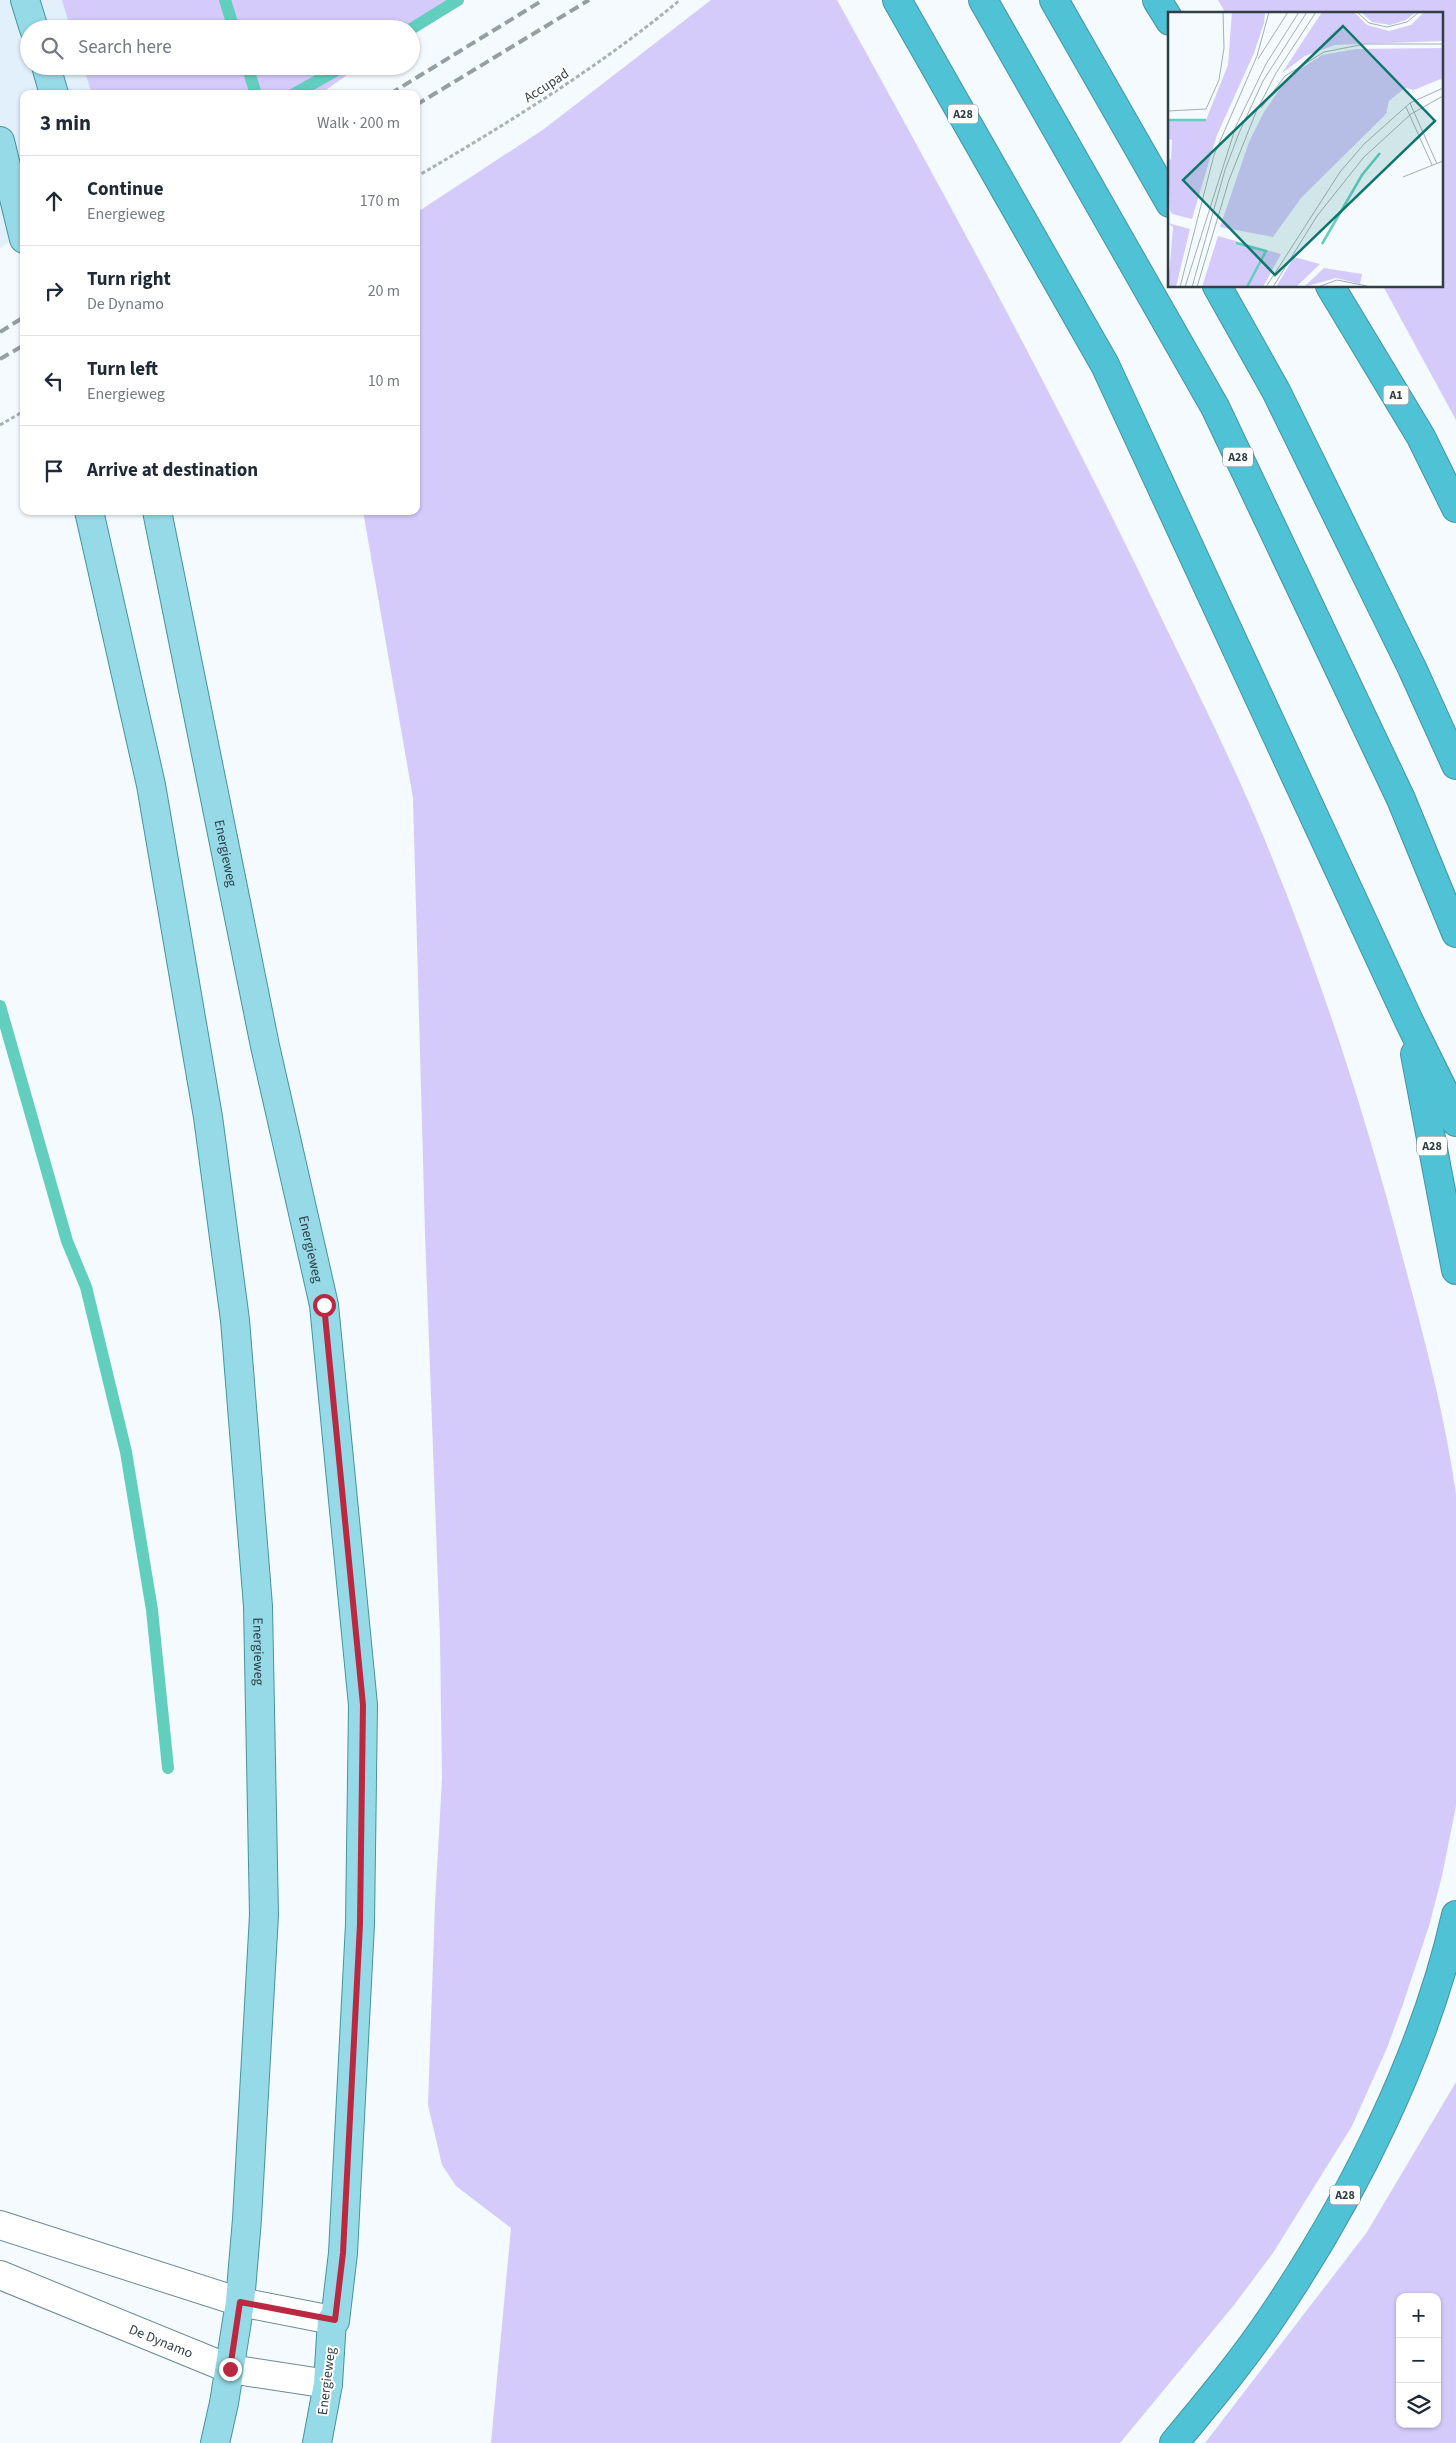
<!DOCTYPE html>
<meta charset="utf-8">
<style>
body{margin:0;font-family:"Source Sans 3",sans-serif;background:#f2f2f3;color:#1f2937}
.controls{position:absolute;right:15px;bottom:15px;display:grid;overflow:hidden;border-radius:10px;box-shadow:0 1px 4px #0004}
.controls button{width:45px;height:45px;display:grid;place-items:center;padding:0;border:0;border-bottom:1px solid #e0e1e3;background:#fff;color:#1f2937;font:25px sans-serif}
.stop{position:absolute;width:15px;height:15px;margin:-11px;border:4px solid #ba2942;border-radius:50%;background:#fff}
.stop.end{background:#ba2942;border-color:#fff;box-shadow:0 1px 5px #0008}
.list{margin:0;padding:0;list-style:none}
h2{display:flex;justify-content:space-between;align-items:center;height:65px;margin:0;padding:0 20px;font-size:21px}
h2 small{font-size:16px;font-weight:400;color:#747a83}
.list li{display:grid;grid-template-columns:32px 1fr auto;gap:15px;align-items:center;box-sizing:border-box;height:90px;padding:0 20px;border-top:1px solid #e0e1e3}
.list b{display:block;font-size:19px;white-space:nowrap}
.list p{margin:0;font-size:16px;white-space:nowrap;color:#747a83}
.list em{font-size:16px;font-style:normal;color:#747a83}
.icon{flex:none;width:28px;height:28px;fill:none;stroke:currentColor;stroke-width:2;stroke-linecap:round;stroke-linejoin:round}
.map{position:relative;flex:none;width:1456px;height:2443px;overflow:hidden}
.search{position:absolute;background:#fff;box-shadow:0 1px 4px #0004;left:20px;top:20px;width:400px;height:55px;display:flex;align-items:center;gap:12px;box-sizing:border-box;padding:0 18px;border-radius:28px;color:#747a83;font-size:19px}
.panel{position:absolute;background:#fff;box-shadow:0 1px 4px #0004;left:20px;top:90px;width:400px;height:425px;border-radius:10px}
.map>svg:first-child{display:block}
.built{fill:#e1f0fa}
.green{fill:#d4cbfb;fill-rule:evenodd}
.lines{fill:none;stroke-linecap:round;stroke-linejoin:round}
.stream{stroke:#61cebe;stroke-width:12}
.minor-casing{stroke:#6d899b;stroke-width:30}
.major-casing{stroke:#4594a3;stroke-width:30}
.highway-casing{stroke:#4594a3;stroke-width:30}
.path{stroke:#a8b1b6;stroke-width:3;stroke-dasharray:4 2.5;stroke-linecap:butt}
.minor{stroke:#fff;stroke-width:28}
.major{stroke:#95dae6;stroke-width:28}
.highway{stroke:#4fc2d5;stroke-width:28}
.rail{stroke:#959ea4;stroke-width:4;stroke-dasharray:10 5;stroke-linecap:butt}
.route{stroke:#ba2942;stroke-width:6}
.labels{text-anchor:middle;stroke-width:4;stroke-linejoin:round;paint-order:stroke}
.shield{fill:#fff;stroke:#70787e;stroke-width:1}
.shield-label{font-size:12px;font-weight:bold;fill:#323e46}
.street-label{font-size:14px;fill:#323e46;stroke:#fff}
.inset-river{fill:none;stroke:#61cebe;stroke-width:2.5}
.inset-road{fill:none;stroke:#a6afb4;stroke-width:1}
.view{fill:#0f766e;fill-opacity:0.15;stroke:#0f766e;stroke-width:2.5}
.inset-edge{fill:none;stroke:#323e46;stroke-width:2.5}
</style>
<div class="map">
<svg width="1456" height="2443" viewBox="0 0 1456 2443">
<rect width="100%" height="100%" fill="#f4fafe"/>
<path class="built" d="M0,0H400L354,29H29V66H293L249,94H24V233L0,248Z"/>
<path class="green" d="M62,0H456L411,31V29H71Z
M711,0H837C949,202 1060,406 1160,615C1192,681 1225,747 1254,814C1314,955 1364,1108 1402,1255C1423,1333 1445,1415 1456,1494V1806L1442,1876L1429,1926L1402,2007L1387,2048L1352,2126L1273,2253L1234,2305L1120,2443H491L511,2228L456,2186L442,2165L428,2105L435,1904L442,1779L440,1638L425,1233L413,798L363,511H416V213L544,129Z
M1218,0H1456V420L1383,286H1442V14H1226Z
M83,66H360L320,94H92Z
M1456,2082V2443H1205L1367,2232ZM1400,2297H1437V2424H1400Z"/>
<g class="lines">
<path class="stream" d="M225,0L234,29
M411,29L458,0
M247,66L256,94
M294,94L344,66
M0,1006L67,1241L86,1287L126,1452L152,1610L168,1768"/>
<g class="minor-casing">
<g id="minor">
<path d="M0,2225L240,2302L332,2320"/>
<path id="s1" d="M0,2275L230,2369L328,2384"/>
</g>
</g>
<g class="major-casing">
<g id="major">
<path d="M25,0L34,29"/>
<path d="M46,66L54,94"/>
<path d="M0,141L24,239"/>
<path id="s2" d="M89,511L151,785L208,1117L235,1320L258,1606L264,1915L247,2219L240,2302L224,2403L215,2443"/>
<path id="s3" d="M157,511L265,1046L324,1305L363,1705L360,1924L343,2253L335,2321L332,2320L328,2384L317,2443"/>
</g>
</g>
<g class="highway-casing">
<path id="highway" d="M897,0L1105,365L1409,1021L1446,1096L1456,1122
M983,0L1215,407L1401,799L1456,933
M1054,0L1170,203
M1157,0L1170,21
M1217,286L1276,391L1412,668L1456,765
M1330,286L1421,437L1456,508
M1415,1054L1456,1270
M1174,2443C1209,2401 1244,2359 1274,2314C1353,2197 1425,2053 1456,1915"/>
</g>
<path class="path" d="M416,177C508,123 598,68 680,0
M0,425L24,411"/>
<use href="#minor" class="minor"/>
<use href="#major" class="major"/>
<use href="#highway" class="highway"/>
<path class="rail" d="M390,94L543,0
M416,105L589,0
M0,332L24,317
M0,359L24,345"/>
</g>
<g class="lines">
<path class="route" d="M230,2369L240,2302L335,2320L343,2253L360,1924L363,1705L324,1305"/>
</g>
<g class="labels">
<g class="shield">
<rect x="948" y="104.5" width="30" height="19" rx="4"/>
<rect x="1383.5" y="385.5" width="25" height="19" rx="4"/>
<rect x="1223" y="447.5" width="30" height="19" rx="4"/>
<rect x="1417" y="1136.5" width="30" height="19" rx="4"/>
<rect x="1330" y="2185.5" width="30" height="19" rx="4"/>
</g>
<g class="shield-label">
<text x="963" y="118">A28</text>
<text x="1396" y="399">A1</text>
<text x="1238" y="461">A28</text>
<text x="1432" y="1150">A28</text>
<text x="1345" y="2199">A28</text>
</g>
<g class="street-label">
<text transform="translate(546 85) rotate(-33)" y="5">Accupad</text>
<text dy="5" stroke="none"><textPath href="#s3" startOffset="349">Energieweg</textPath></text>
<text dy="5" stroke="none"><textPath href="#s3" startOffset="754">Energieweg</textPath></text>
<text dy="5" stroke="none"><textPath href="#s2" startOffset="1155">Energieweg</textPath></text>
<text dy="5" stroke="none"><textPath href="#s1" startOffset="174">De Dynamo</textPath></text>
<text transform="translate(326 2381) rotate(-83)" y="5">Energieweg</text>
</g>
</g>
<g transform="translate(1168 12)">
<rect width="275" height="275" fill="#f4fafe"/>
<path d="M64,0H97L96,11L86,41L49,123L24,207L4,202L2,198L0,145L3,148L4,128L0,127V108H38L60,53ZM154,0H186L199,13L221,19L243,13L256,0H275V29L167,33L137,44L114,61ZM193,0H248L238,8L222,13L204,10ZM275,36V66L246,78L237,76L221,89L218,102L133,186L105,225L52,215L81,130L96,100L120,65L154,43L188,37ZM0,211L22,217L8,275H0L5,215ZM50,224L113,242L95,275H34ZM126,245L152,252L128,275H108ZM156,256L194,262L192,272L168,266L136,275Z" fill="#d4cbfb"/>
<path class="inset-river" d="M0,108H38M68,231L98,239L79,275M154,232L194,163L212,141"/>
<path class="inset-road" d="M189,0L201,11L219,15L239,10L251,0M90,47L120,0M242,91L269,152M238,95L264,153M93,96L117,64L156,40L197,32H275M0,99L38,97L51,68L56,36L55,0M235,165L275,149M0,203V231M12,275L46,143L89,44L101,0M17,275L68,114L98,52L131,0M24,275L57,158L71,121L95,69L139,0M29,275L61,168L88,100L108,61L148,0M98,275L172,160L196,132L242,91L275,76M105,275L149,204L196,145L243,102L275,84M150,275L169,268L199,274"/>
<path class="view" d="M175,14L267,109L107,263L15,168Z"/>
<rect width="275" height="275" class="inset-edge"/>
</g>
</svg>
<div class="controls">
<button>+</button>
<button>−</button>
<button><svg class="icon" aria-label="layers" viewBox="0 0 24 24"><path d="M12 4l9 5-9 5-9-5zM3 14l9 5 9-5"/></svg></button>
</div>
<div class="stop" style="left:324px;top:1305px"></div>
<div class="stop end" style="left:230px;top:2369px"></div>
<div class="search"><svg class="icon" aria-label="search" viewBox="0 0 24 24"><circle cx="10" cy="10" r="6"/><path d="M15 15l6 6"/></svg>Search here</div>
<section class="panel">
<h2>3 min<small>Walk · 200 m</small></h2>
<ul class="list">
<li><svg class="icon" aria-label="ahead" viewBox="0 0 24 24"><path d="M12 20V5M6 11l6-6 6 6"/></svg><div><b>Continue</b><p>Energieweg</p></div><em>170 m</em></li>
<li><svg class="icon" aria-label="right" viewBox="0 0 24 24"><path d="M7 20v-9h11M14 6l5 5-5 5"/></svg><div><b>Turn right</b><p>De Dynamo</p></div><em>20 m</em></li>
<li><svg class="icon" aria-label="left" viewBox="0 0 24 24"><path d="M17 20v-9H6M10 6l-5 5 5 5"/></svg><div><b>Turn left</b><p>Energieweg</p></div><em>10 m</em></li>
<li><svg class="icon" aria-label="arrive" viewBox="0 0 24 24"><path d="M6 21V4h12l-3 4 3 4H6"/></svg><div><b>Arrive at destination</b></div></li>
</ul>
</section>
</div>
